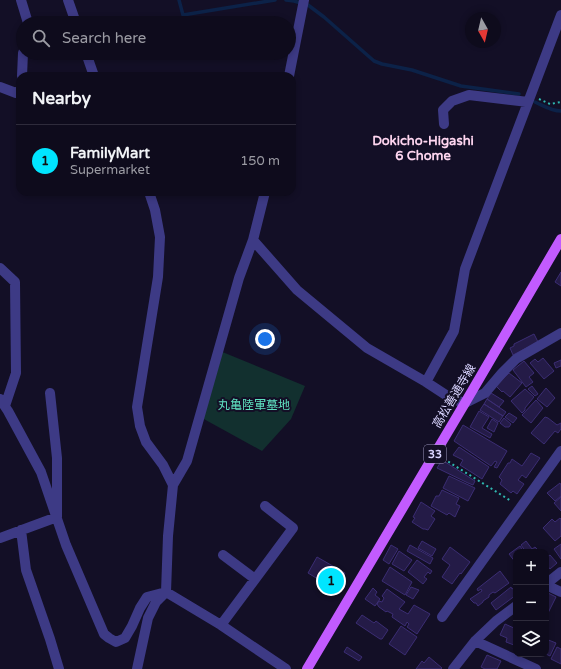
<!DOCTYPE html>
<meta charset="utf-8">
<style>
body{margin:0;font-family:"Varela Round","Noto Sans JP",sans-serif;background:#1c1929;color:#f1f3f6}
.controls{position:absolute;right:12px;bottom:12px;display:grid;overflow:hidden;border-radius:8px;box-shadow:0 2px 6px #0003}
.controls button{width:36px;height:36px;display:grid;place-items:center;padding:0;border:0;border-bottom:1px solid #2e2b3b;background:#0e0b1c;color:#f1f3f6;font:20px sans-serif}
.compass{position:absolute;left:465px;top:12px;width:36px;height:36px;border-radius:50%;background:#0e0b1c;box-shadow:0 2px 6px #0003;rotate:172deg}
.you{position:absolute;left:265px;top:339px;width:14px;height:14px;margin:-10px;border:3px solid #fff;border-radius:50%;background:#1a73e8;box-shadow:0 0 0 6px #1a73e833}
.badge{display:grid;place-items:center;width:26px;height:26px;border-radius:50%;background:#00e5ff;color:#111;font-size:13px;font-weight:700}
.pin{position:absolute;translate:-50% -50%;border:2px solid #fff;box-shadow:0 1px 4px #0006}
.list{margin:0;padding:0;list-style:none}
h2{display:flex;justify-content:space-between;align-items:center;height:52px;margin:0;padding:0 16px;font-size:17px}
h2 small{font-size:13px;font-weight:400;color:#9b9ba3}
.list li{display:grid;grid-template-columns:26px 1fr auto;gap:12px;align-items:center;box-sizing:border-box;height:72px;padding:0 16px;border-top:1px solid #2e2b3b}
.list b{display:block;font-size:15px;white-space:nowrap}
.list p{margin:0;font-size:13px;white-space:nowrap;color:#9b9ba3}
.list em{font-size:13px;font-style:normal;color:#9b9ba3}
.icon{flex:none;width:22px;height:22px;fill:none;stroke:currentColor;stroke-width:2;stroke-linecap:round;stroke-linejoin:round}
.map{position:relative;flex:none;width:561px;height:669px;overflow:hidden}
.search{position:absolute;background:#0e0b1c;box-shadow:0 2px 6px #0003;left:16px;top:16px;width:280px;height:44px;display:flex;align-items:center;gap:10px;box-sizing:border-box;padding:0 14px;border-radius:22px;color:#9b9ba3;font-size:15px}
.panel{position:absolute;background:#0e0b1c;box-shadow:0 2px 6px #0003;left:16px;top:72px;width:280px;height:124px;border-radius:12px}
.map>svg:first-child{display:block}
.green{fill:#12302f}
.lines{fill:none;stroke-linecap:round;stroke-linejoin:round}
.stream{stroke:#0c2248;stroke-width:3.5}
.building{fill:#241b47;stroke:#3b2d73}
.path{stroke:#2fb8b0;stroke-width:2;stroke-dasharray:2 3;stroke-linecap:butt}
.minor{stroke:#3d3a85;stroke-width:10}
.major{stroke:#c25bff;stroke-width:10}
.labels{text-anchor:middle;stroke-width:4;stroke-linejoin:round;paint-order:stroke}
.shield{fill:#130f26;stroke:#9e99be;stroke-width:1}
.shield-label{font-size:11px;font-weight:bold;fill:#d9d4ff}
.street-label{font-size:12px;fill:#d9d4ff;stroke:#130f26}
.park-label{font-size:12px;fill:#5fe0c0;stroke:#130f26}
.neighbourhood-label{font-size:13px;font-weight:bold;fill:#ffd6f0;stroke:#130f26}
</style>
<div class="map">
<svg width="561" height="669" viewBox="0 0 561 669">
<rect width="100%" height="100%" fill="#130f26"/>
<path class="green" d="M220,351L305,386L291,419L262,451L202,418Z"/>
<g class="lines">
<path class="stream" d="M179,0L183,15L275,0
M286,0L294,1L308,5L324,17L374,61L382,64L412,70L461,86L519,94
M535,102C544,106 551,111 561,111"/>
</g>
<path class="building" d="M561,272V286L555,282Z
M534,334L538,342L513,355L510,348L514,346V344Z
M543,358L554,371L544,379L530,363L535,359L538,362Z
M561,360V366L556,368L554,363Z
M524,361L534,373L529,377L533,382L526,387L513,370Z
M509,373L522,383L510,397L503,391L502,392L496,386Z
M532,386L538,394L535,396L528,389Z
M546,388L555,398L547,407L537,399Z
M525,389L534,397L525,408V410L522,413L511,401Z
M491,393L504,401L499,407L487,399Z
M487,399L506,412L503,416L484,404Z
M536,400L543,408L531,423L522,415Z
M484,404L503,416L499,422L480,410Z
M479,411L489,417L482,428L492,434L490,438L470,427Z
M509,413L517,418L513,423L505,417Z
M545,417L548,418L557,425L561,423V429L558,433L555,431L544,444L531,433Z
M504,418L511,424L509,427H505L500,423Z
M492,419L498,423L494,432L487,428Z
M463,425L507,451L497,468L494,467L497,462L495,461L491,466L454,441Z
M459,447L489,467L482,479L460,465L463,460L453,455Z
M531,453L540,458L526,478L522,475L518,480L524,484L517,494L513,491L511,493L500,484L502,480L499,477L508,463H510L512,459L522,466Z
M442,460L475,481L473,485L468,483L437,468Z
M449,476L475,488L468,501L443,488Z
M560,483L561,485V496L555,501L547,493Z
M442,490L459,498L456,504L460,506L455,517L449,513L447,515L431,506L436,496H439Z
M561,497V511L554,503Z
M421,502L435,511L431,516L435,519L428,530L425,529H423L412,522L415,518L413,517Z
M560,518L561,519V536L555,541L543,528L552,519L555,522Z
M422,541L436,549L432,556L418,548Z
M526,541L532,549L535,547L538,550L535,552H526L521,545Z
M561,544V559L554,549Z
M391,545L398,549L389,564L383,560Z
M410,545L433,558L430,564L407,551Z
M520,546L524,552H516V563L509,554Z
M450,547L470,562L461,574L460,573L452,584L442,577L450,565L442,559Z
M399,551L412,560L404,571L392,564Z
M550,555L557,563L550,569L546,564V558Z
M317,557L345,573L336,590L308,573Z
M417,560L432,571L430,574L428,572L424,577L427,579L423,584L408,572Z
M390,567L412,582L405,595L382,581Z
M500,571L509,583L495,593L493,592L489,595V597L483,601V602L478,606L476,603H474L470,599L482,591L481,589L478,591L477,589Z
M411,587L419,590L413,599L406,595Z
M511,587L512,589L515,587L516,588V595L496,610L491,603Z
M373,588L377,592L375,595L380,599L375,606L365,599Z
M387,589L405,602L399,609L408,614L414,605L430,614L417,634L407,627L409,624L407,622L405,626L392,617L393,614L387,611L386,612L379,607L377,604L379,601L382,602L384,598L382,596Z
M546,592L556,597L547,615H546Z
M362,615L374,623L376,621L388,630L382,639H380L356,623Z
M505,624L516,629V641L514,645L506,642L507,638L500,635Z
M401,626L417,637L405,655L389,644Z
M546,639L556,643L550,656L546,654Z
M347,647L362,657L359,661L344,652Z
M557,647L561,649V664L551,659Z
M487,655L501,661L497,669H485L481,667Z
M429,657L442,668L441,669H416L422,661L424,663Z"/>
<g class="lines">
<path class="path" d="M539,99L550,104L561,102
M444,459L511,501"/>
<path class="minor" d="M21,0L28,23
M68,0L76,23
M86,53L94,76
M22,76L23,53
M289,76L304,0
M0,87L16,93L20,91
M444,124L443,110L452,101L469,95L528,102
M149,192L155,210L160,237L158,277L137,407L140,426L146,442L163,465L173,485
M253,240L297,290L367,348L426,382L452,399L465,403L485,393L502,373L516,359L561,333
M0,268L15,282L16,373L5,406
M426,382L454,331L465,269L561,15
M0,399L8,411L41,472L66,545L104,634L109,638L116,642L125,638L132,626L140,608L147,597L166,592L221,625L286,669
M21,530L26,570L50,639L59,669
M0,538L57,517V458L50,393
M223,555L255,579
M546,584L561,572
M546,585L561,592
M442,617L561,451
M221,625L293,528L265,506
M475,641L536,669
M137,669L148,618L156,602L166,592L168,536L173,485L187,461L239,278L253,240L265,192
M453,669L475,641L496,621L516,606"/>
<path class="major" d="M307,669L465,403L561,239"/>
</g>
<g class="labels">
<rect class="shield" x="424" y="445" width="22" height="18" rx="3"/>
<g class="shield-label">
<text x="435" y="458">33</text>
</g>
<g class="street-label">
<text transform="translate(454 396) rotate(-59)" y="4">高松善通寺線</text>
</g>
<g class="park-label">
<text x="254" y="409">丸亀陸軍墓地</text>
</g>
<g class="neighbourhood-label">
<text x="423" y="145">Dokicho-Higashi<tspan x="423" dy="15">6 Chome</tspan></text>
</g>
</g>
</svg>
<div class="controls">
<button>+</button>
<button>−</button>
<button><svg class="icon" aria-label="layers" viewBox="0 0 24 24"><path d="M12 4l9 5-9 5-9-5zM3 14l9 5 9-5"/></svg></button>
</div>
<svg class="compass" viewBox="-18 -18 36 36"><path d="M0-13l5 13h-10z" fill="#e53935"/><path d="M0 13l5-13h-10z" fill="#9b9ba3"/></svg>
<div class="you"></div>
<div class="pin badge" style="left:331px;top:581px">1</div>
<div class="search"><svg class="icon" aria-label="search" viewBox="0 0 24 24"><circle cx="10" cy="10" r="6"/><path d="M15 15l6 6"/></svg>Search here</div>
<section class="panel">
<h2>Nearby<small></small></h2>
<ul class="list">
<li><span class="badge">1</span><div><b>FamilyMart</b><p>Supermarket</p></div><em>150 m</em></li>
</ul>
</section>
</div>
